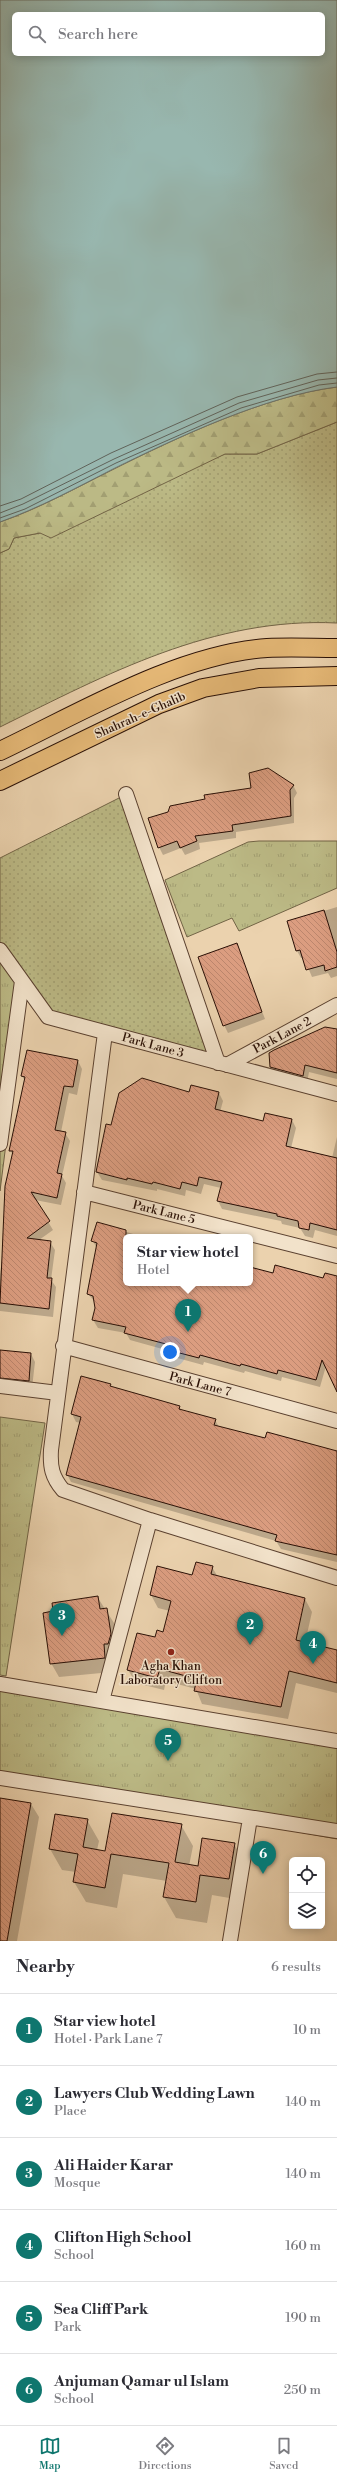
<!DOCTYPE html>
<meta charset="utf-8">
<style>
body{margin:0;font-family:"Libre Bodoni",serif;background:#f7f7f7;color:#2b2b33}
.controls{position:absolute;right:12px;bottom:12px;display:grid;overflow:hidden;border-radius:6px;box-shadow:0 2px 10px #0003}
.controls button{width:36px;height:36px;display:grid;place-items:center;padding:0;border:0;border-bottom:1px solid #e1e1e2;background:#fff;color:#2b2b33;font:20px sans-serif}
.you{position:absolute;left:170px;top:1352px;width:14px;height:14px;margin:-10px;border:3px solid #fff;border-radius:50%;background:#1a73e8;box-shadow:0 0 0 6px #1a73e833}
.badge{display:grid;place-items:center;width:26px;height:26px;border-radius:50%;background:#0f766e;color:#fff;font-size:13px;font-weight:700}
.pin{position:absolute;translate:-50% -33px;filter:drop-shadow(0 1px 2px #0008)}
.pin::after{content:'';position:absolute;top:21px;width:14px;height:12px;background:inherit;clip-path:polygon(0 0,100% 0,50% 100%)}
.popup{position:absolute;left:123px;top:1234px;width:130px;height:52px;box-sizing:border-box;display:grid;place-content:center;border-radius:6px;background:#fff;filter:drop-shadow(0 1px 3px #0005);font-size:13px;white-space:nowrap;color:#7c7c81}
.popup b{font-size:15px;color:#2b2b33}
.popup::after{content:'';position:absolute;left:50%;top:100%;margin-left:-8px;border:8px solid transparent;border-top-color:#fff}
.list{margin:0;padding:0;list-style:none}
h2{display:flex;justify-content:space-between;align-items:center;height:52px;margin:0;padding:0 16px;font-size:17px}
h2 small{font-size:13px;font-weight:400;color:#7c7c81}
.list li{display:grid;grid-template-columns:26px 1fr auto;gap:12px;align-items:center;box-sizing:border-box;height:72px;padding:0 16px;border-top:1px solid #e1e1e2}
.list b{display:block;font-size:15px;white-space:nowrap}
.list p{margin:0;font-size:13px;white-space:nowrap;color:#7c7c81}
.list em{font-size:13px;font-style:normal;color:#7c7c81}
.icon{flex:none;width:22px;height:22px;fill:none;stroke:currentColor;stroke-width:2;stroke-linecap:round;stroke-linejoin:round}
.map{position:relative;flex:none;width:337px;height:1941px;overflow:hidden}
.search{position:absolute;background:#fff;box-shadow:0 2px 10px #0003;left:12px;right:12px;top:12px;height:44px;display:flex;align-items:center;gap:10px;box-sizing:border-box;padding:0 14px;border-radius:6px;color:#7c7c81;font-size:15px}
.sheet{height:484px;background:#fff}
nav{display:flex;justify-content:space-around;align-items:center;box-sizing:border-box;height:56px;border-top:1px solid #e1e1e2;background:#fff;font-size:11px;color:#7c7c81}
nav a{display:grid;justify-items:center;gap:2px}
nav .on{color:#0f766e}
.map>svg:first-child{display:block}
.grass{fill:url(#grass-dots);stroke:#726446}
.forest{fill:url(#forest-firs);stroke:#726446}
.park{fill:url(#park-tufts);stroke:#726446}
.water{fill:#98b7af;stroke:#6c746b;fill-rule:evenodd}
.shadow{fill:#0003}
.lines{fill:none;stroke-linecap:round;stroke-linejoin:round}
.shore{stroke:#60635a;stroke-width:1}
.building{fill:url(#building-back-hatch);stroke:#290f05}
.minor-casing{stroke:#5a402f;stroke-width:16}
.major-casing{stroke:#290f05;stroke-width:20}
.minor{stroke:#f2e2ca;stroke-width:14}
.major{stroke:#e6b977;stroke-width:18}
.poi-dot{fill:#8f2418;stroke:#f2e2ca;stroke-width:1.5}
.labels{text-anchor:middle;stroke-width:3;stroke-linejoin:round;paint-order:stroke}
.street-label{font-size:12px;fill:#290f05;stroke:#f2e2ca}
.poi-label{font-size:12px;fill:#290f05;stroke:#f2e2ca}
</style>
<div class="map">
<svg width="337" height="1941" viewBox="0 0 337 1941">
<defs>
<pattern id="grass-dots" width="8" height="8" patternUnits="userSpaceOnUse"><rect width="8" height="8" fill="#bcba86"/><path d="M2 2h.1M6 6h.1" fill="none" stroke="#a29f72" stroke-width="1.8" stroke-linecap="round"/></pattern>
<pattern id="forest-firs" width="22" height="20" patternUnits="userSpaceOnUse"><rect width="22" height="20" fill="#bcba86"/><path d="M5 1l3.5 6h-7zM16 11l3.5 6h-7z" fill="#a29f72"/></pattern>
<pattern id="park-tufts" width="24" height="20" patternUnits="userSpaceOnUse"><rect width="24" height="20" fill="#bcba86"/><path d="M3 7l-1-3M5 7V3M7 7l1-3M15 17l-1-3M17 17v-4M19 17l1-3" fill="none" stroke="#a29f72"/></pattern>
<pattern id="building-back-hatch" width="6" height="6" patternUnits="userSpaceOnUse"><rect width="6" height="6" fill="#db9d80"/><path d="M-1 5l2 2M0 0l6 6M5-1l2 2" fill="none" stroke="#bc866d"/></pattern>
</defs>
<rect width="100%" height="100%" fill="#ebd2ae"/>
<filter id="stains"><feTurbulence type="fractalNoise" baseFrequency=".005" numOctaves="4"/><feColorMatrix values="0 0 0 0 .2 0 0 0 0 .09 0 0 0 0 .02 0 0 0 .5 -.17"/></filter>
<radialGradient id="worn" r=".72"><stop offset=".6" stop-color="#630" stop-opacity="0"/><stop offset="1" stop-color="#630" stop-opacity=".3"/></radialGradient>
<path class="grass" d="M337,422V623C213,617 107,674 0,727V553L9,549L14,538L40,533L225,454H257Z
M121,797L214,1061L48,1017L0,950V858Z"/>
<path class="forest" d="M337,387V422L257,454H225L51,538L40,533L14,538L9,549L0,553V522C38,509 74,489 110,471C176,438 264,396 337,387Z"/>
<path class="park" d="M259,841H337V888L239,931L232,918L187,937L165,880L248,842Z
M0,950L26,986L0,1191Z
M0,1417L45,1423L6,1676L0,1675Z
M0,1685L337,1745V1839L0,1777Z"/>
<path class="water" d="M0,0H337V387C265,396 178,437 113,469C76,488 39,508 0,522ZM14,14H323V54H14Z"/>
<path class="shadow" d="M293,785L297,793L294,798V823L236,832V838L199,843L200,849L185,855L181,848L163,855L159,847Z
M337,907V976L331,978L328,973L312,977L304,958H301L297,951L288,922Z
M236,944L265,1019L228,1033L224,1025Z
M337,1030V1079L309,1072L307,1083L275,1075L271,1067Z
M78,1061L82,1069L77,1095L69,1093L61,1132L65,1133L70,1141L62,1176L66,1183L61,1205L35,1200L53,1230L39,1240L50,1242L55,1250L51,1280L56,1287L53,1317L0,1311V1274L6,1231L3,1227L6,1187L13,1155L10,1150L25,1081L22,1076Z
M190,1093H219L223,1101L220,1112L264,1122L266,1114L292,1120L296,1128L291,1148L332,1158L337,1137V1236L315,1230L313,1238L305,1236L300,1228L282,1224L281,1221L222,1209L218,1201L221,1188L204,1184L201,1194L186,1190L185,1196L157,1189V1191L102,1180L97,1172L111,1126Z
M97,1223L143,1237H126V1283H250V1268L273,1274L324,1279L337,1277V1390L326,1366L320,1387L282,1377L281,1381L245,1371L244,1373L204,1362L203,1365L170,1356L166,1350L130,1340L126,1333L98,1328L93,1320L96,1308L95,1302L88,1294L97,1249L93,1241Z
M0,1351L31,1354L35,1362L32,1388L0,1387Z
M110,1384L112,1388L179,1407L182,1411L215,1420L219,1427L266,1440L337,1453V1562L281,1549L276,1541L71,1482L67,1474L81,1423L76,1422L72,1414Z
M212,1567L218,1577L305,1599L312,1612L305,1643L337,1651V1693L296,1683L288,1719L202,1704L196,1689L166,1681L164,1690L136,1683L128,1670L156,1639L164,1633L170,1611L158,1608L151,1595Z
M98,1598L114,1623L118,1649L112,1672L59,1677L51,1663L54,1612Z
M0,1798L31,1804L39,1817L17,1941H0Z
M87,1820L99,1841L97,1850L106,1852L181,1825L193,1846L189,1866L199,1867L234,1844L246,1865L241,1900L212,1895L207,1923L176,1918L164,1897L167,1881L123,1874L117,1908L86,1902L74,1882L76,1872L62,1870L50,1849Z"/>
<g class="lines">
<path class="shore" d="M0,506L21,499L111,453L237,397L317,374L337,372
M0,513L23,504L114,459L239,403L318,380L337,378
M0,518L25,509L116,463L241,408L319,385L337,383"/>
</g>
<path class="building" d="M268,768L294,785L290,790L291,816L232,825L233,831L195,836L197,841L180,848L177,841L158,848L148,818L168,812L170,806L205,799L204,795L251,788L249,773Z
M324,910L337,952V967L325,971L324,965L306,970L300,950L296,951L287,921Z
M237,943L262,1012L223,1026L198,957Z
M325,1027L337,1029V1073L305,1065L303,1076L270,1067L269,1053L274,1050Z
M27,1050L78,1060L73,1087L64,1086L55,1130L66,1132L57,1173L62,1174L57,1198L31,1192L50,1221L27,1238L51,1241L47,1278H52L49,1309L0,1303L5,1186L13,1151H9L25,1077L21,1076Z
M142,1078L189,1092L191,1085L219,1092L215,1109L263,1121L265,1113L292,1119L286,1146L337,1158V1230L310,1223L309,1230L299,1228L298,1221L277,1216V1214L217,1201L222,1182L199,1177L197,1186L182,1182L180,1189L153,1182L152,1184L127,1178V1180L96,1172L106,1124L111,1125L119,1093Z
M97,1222L126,1230V1283H250V1267L273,1273L275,1265L323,1278L325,1273L337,1276V1392L322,1360L316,1380L278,1370L277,1374L241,1364L240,1366L200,1355L199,1358L164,1349L166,1344L124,1333L126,1327L92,1320L95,1308L93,1296L87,1294L97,1243L91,1241Z
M0,1350L31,1353L29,1381L0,1378Z
M81,1376L111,1384L110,1386L180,1406L179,1409L216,1419L214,1425L265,1438L267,1432L337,1451V1555L275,1541L277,1535L66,1475L81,1417L71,1414Z
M196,1562L213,1566L211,1574L305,1598L296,1640L337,1650V1683L289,1671L281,1707L194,1691L197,1679L160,1669L157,1678L127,1670L137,1633L155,1637L157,1630L163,1632L171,1601L150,1595L157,1566L192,1575Z
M98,1596L100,1609L107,1608L111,1634L108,1644H104L105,1658L50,1664L43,1613L53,1611L52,1603Z
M0,1798L31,1803L7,1941H0Z
M112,1813L182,1824L175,1862L198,1866L202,1838L235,1843L229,1879L200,1875L196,1902L163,1897L169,1863L111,1854L105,1888L73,1882L78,1854L49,1849L55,1814L88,1819L83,1847L105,1851Z"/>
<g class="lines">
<g class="minor-casing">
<path id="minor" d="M126,794L218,1063
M0,950L48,1017L337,1094
M105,1033L51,1450C50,1467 52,1477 63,1490L150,1520L337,1578
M227,1065L337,1005
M0,1144L22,981
M84,1192L337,1256
M63,1346L337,1421
M0,1386L58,1393
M0,1684L337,1741
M102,1701L150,1520
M0,1778L337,1831
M230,1941L250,1818"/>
</g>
<g class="major-casing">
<path id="major" d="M0,751C80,713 178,654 267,648C290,647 314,648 337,648
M0,781L159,704L203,688L259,678L337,676"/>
</g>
<use href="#minor" class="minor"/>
<use href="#major" class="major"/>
</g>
<circle class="poi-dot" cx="171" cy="1652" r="4"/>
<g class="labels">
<g class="street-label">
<text transform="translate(140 715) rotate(-24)" y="4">Shahrah-e-Ghalib</text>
<text transform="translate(282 1035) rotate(-28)" y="4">Park Lane 2</text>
<text transform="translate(153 1045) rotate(15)" y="4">Park Lane 3</text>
<text transform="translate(164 1212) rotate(14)" y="4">Park Lane 5</text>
<text transform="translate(200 1384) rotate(15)" y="4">Park Lane 7</text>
</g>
<g class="poi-label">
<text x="171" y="1670">Agha Khan<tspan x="171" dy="14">Laboratory Clifton</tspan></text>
</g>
</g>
<rect width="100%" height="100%" filter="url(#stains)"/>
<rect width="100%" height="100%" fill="url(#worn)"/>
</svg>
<div class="controls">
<button><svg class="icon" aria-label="locate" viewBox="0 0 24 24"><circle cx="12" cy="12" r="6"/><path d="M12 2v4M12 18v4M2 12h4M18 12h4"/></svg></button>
<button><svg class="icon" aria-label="layers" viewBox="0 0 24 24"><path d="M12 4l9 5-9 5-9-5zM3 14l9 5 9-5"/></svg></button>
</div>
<div class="you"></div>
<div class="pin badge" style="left:188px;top:1332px">1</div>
<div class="popup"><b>Star view hotel</b>Hotel</div>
<div class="pin badge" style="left:250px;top:1645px">2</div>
<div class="pin badge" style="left:62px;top:1636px">3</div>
<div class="pin badge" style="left:313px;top:1664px">4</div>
<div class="pin badge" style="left:168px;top:1761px">5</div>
<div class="pin badge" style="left:263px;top:1874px">6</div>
<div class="search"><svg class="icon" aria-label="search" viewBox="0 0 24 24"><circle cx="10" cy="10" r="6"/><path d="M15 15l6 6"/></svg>Search here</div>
</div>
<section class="sheet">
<h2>Nearby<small>6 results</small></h2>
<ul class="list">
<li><span class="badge">1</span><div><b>Star view hotel</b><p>Hotel · Park Lane 7</p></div><em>10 m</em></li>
<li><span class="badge">2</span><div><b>Lawyers Club Wedding Lawn</b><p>Place</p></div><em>140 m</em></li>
<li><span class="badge">3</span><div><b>Ali Haider Karar</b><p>Mosque</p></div><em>140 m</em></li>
<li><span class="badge">4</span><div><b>Clifton High School</b><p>School</p></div><em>160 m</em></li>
<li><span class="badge">5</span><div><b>Sea Cliff Park</b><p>Park</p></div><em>190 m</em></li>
<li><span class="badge">6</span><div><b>Anjuman Qamar ul Islam</b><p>School</p></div><em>250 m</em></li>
</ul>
</section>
<nav>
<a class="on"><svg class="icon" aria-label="map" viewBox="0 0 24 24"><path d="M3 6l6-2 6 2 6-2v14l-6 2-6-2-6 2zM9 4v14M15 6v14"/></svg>Map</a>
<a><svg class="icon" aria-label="directions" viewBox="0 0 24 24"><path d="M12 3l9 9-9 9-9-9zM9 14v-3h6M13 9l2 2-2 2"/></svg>Directions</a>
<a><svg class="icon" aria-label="saved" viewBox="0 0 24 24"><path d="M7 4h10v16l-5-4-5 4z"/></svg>Saved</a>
</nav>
